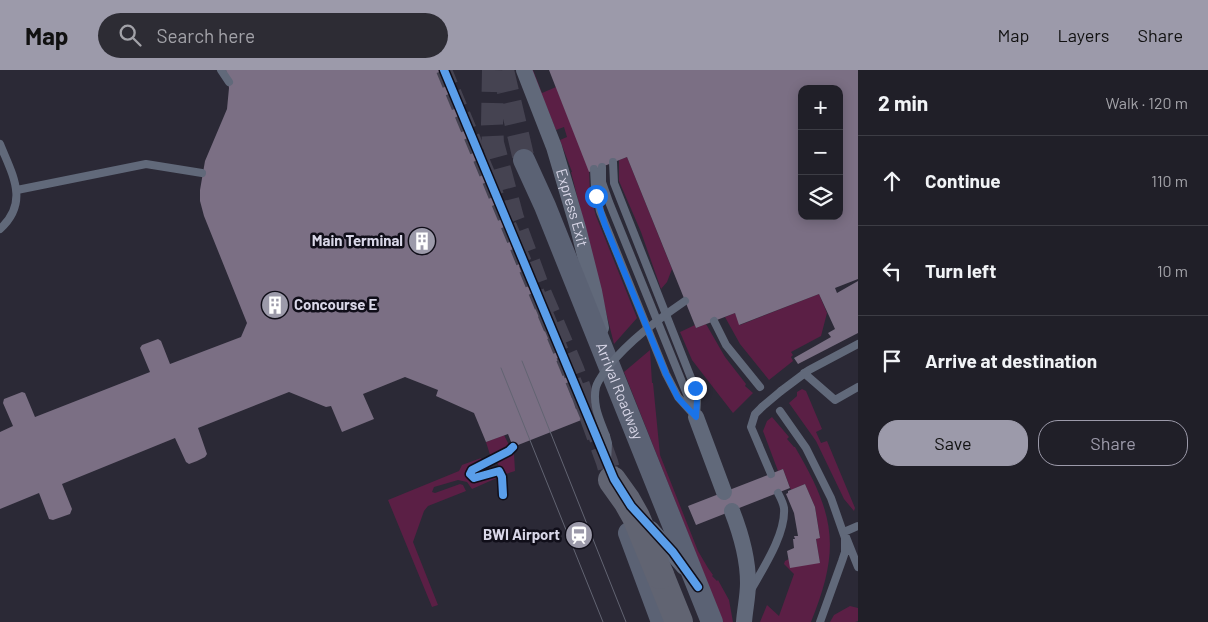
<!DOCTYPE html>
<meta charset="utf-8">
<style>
body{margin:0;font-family:Barlow,sans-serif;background:#2d2c34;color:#f1f3f6}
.controls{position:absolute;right:15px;top:15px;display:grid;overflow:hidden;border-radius:10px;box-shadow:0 2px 12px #0003}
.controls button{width:45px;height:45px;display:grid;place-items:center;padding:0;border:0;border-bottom:1px solid #3d3d45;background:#201f28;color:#f1f3f6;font:25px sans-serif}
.stop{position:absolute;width:15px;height:15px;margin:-11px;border:4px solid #1a73e8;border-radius:50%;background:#fff}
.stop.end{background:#1a73e8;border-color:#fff;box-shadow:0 1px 5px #0008}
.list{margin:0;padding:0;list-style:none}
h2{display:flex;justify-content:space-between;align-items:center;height:65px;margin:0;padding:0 20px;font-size:21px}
h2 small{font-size:16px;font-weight:400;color:#a2a2a8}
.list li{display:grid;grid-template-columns:32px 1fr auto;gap:15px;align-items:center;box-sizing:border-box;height:90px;padding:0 20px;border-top:1px solid #3d3d45}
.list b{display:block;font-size:19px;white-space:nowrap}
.list em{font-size:16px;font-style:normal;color:#a2a2a8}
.actions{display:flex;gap:10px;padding:15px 20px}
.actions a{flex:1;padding:11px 0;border:1px solid #9c9aaa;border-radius:20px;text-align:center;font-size:18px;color:#9c9aaa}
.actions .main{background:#9c9aaa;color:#111}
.icon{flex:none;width:28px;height:28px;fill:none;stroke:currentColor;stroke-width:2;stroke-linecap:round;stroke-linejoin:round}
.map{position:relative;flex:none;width:858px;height:552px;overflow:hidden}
header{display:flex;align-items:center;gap:30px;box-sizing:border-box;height:70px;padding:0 25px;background:#9c9aaa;color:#111}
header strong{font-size:24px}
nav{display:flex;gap:28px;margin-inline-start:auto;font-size:18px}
.search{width:350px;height:45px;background:#2d2c34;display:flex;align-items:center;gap:12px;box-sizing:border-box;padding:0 18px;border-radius:28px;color:#a2a2a8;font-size:19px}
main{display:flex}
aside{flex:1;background:#201f28}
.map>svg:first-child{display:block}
.green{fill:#5b1f45}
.building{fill:#7b6f84;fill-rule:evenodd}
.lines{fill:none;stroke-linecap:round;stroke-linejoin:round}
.street-tunnel{stroke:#454351;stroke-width:16;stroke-dasharray:16 8;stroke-linecap:butt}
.secondary-tunnel{stroke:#454351;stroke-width:22;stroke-dasharray:22 11;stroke-linecap:butt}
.lane{stroke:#61697a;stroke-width:8}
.street{stroke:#61697a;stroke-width:16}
.secondary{stroke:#5b6274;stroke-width:22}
.highway{stroke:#616472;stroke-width:28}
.tram{stroke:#626472;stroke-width:1}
.lane-bridge{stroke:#61697a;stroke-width:8}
.highway-bridge{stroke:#616472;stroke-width:28}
.cycleway-casing{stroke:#100e19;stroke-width:11}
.cycleway{stroke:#5a9eea;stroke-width:8}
.route{stroke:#1a73e8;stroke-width:6}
.labels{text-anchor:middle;stroke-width:5;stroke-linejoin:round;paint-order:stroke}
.street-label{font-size:15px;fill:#d9d7e8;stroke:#100e19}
.poi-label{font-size:15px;font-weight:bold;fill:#d9d7e8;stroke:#100e19;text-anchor:end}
</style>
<header>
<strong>Map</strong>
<div class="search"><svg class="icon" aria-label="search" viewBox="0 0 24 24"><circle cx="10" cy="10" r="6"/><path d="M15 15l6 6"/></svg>Search here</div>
<nav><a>Map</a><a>Layers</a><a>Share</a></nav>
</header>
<main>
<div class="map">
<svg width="858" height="552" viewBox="0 0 858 552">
<rect width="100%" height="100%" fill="#2b2936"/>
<path class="green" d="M531,0H533L542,23L556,17L589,100L590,124L596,146L637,248L614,274L571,102H572L560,70L567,67L564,57L556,60Z
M627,87L672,199L667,212L661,219L641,162L619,111V90Z
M819,224L827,243L821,266L791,282L793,285L791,287L793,291L769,310L740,274L725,247L735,243L740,255Z
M706,254L725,287L746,314L745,316L753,323L733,343L692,290L680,262L695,255L696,258Z
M650,280L652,313H653L660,385L698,481L708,498L713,505L712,506L717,511L718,510L729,530L733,552H723L624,302Z
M802,319L806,321L822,359L816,362L821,373L827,371L855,438L854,441L844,429L816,371L789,333L797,326V322Z
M772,347L789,367L787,369L794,377H795C835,445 841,478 811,552H760L767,535L779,546L794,504L784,494L785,491L789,489L820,493L816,469L820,467L815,437L805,414L791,420L783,399L778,401L763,361L767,351Z
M504,365L510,377L491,388L486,372Z
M512,382L514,384L515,401L503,405L496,390Z
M481,388L483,392L470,398L468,401L470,409L477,410L498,404L499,407L472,419L467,412L458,410L434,417L432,422L435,423L460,414L463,415L466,421L428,436L424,441L413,472L438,535L432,537L388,430L459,401L462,395Z
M850,536L858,538V551L855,552H830L834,545Z"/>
<path class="building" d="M226,0H447L589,347L513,377L508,364L486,372L474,343L436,326L438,320L405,307L363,324L374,349L342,362L331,336L326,337L289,322L198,358L207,384L205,387L197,391L189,394L186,392L175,368L62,414L72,439L70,444L53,450L49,449L39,423L0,439V362L13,356L3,333L4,329L22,322L25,323L35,347L150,302L140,278L142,275L158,269L161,271L170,294L241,267L247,253L204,146L200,131V120L205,91L227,39L229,18Z
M549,0H858V209L835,218L837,223L858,211V263L798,294L794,288L831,267L828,263L835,259L819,224L739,255L735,243L696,258L627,87L589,102ZM802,19H839V146H802Z
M783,399L790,418L696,455L688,436Z
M805,414L815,437L820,468L816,469L820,493L790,498L787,481L794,478L793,469H795L794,466H798L794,443L786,424L788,423V421Z"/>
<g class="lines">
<path class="street-tunnel" d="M444,0L612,404"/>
<path class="secondary-tunnel" d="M493,0L492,54L493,73L513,148L541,224L573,299L607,392L612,410
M503,0L524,90"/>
<path class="lane" d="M221,0L229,12
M0,74C12,104 30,132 0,159
M613,92L614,113L695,318L697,330L696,347
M602,97V112L609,132L695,344
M594,99L595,117L600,141L666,304L678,327L696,347
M17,120L146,94L202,103
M714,251L726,275L760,317
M804,303L835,330L858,317
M781,321L809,300L858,274
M762,337L755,344L751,357L771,404
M780,341L806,378L831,428L845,468V482L842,491L820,552
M606,366L608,373L607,392
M858,456L844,462L858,497
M752,518C764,497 786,463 784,438C783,432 780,427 778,423"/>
<g class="street">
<path id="s1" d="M524,0L554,77L578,158L594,221L601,258"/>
<path d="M696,347L724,422"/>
<path d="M732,441C741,464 748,489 748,513C748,526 745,539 744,552"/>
<path d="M651,459L684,497"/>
</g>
<g class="secondary">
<path id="s2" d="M524,90L545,136L712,552"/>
<path d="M629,463L662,552"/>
</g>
<path class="highway" d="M660,505L679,552"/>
<path class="tram" d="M522,291L626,552
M501,298L603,552"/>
<path class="lane-bridge" d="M762,337L781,321
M606,366C600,350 592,335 596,317C598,310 604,303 608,297C630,270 656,251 685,231"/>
<path class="highway-bridge" d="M612,410L627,431L636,447L660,505"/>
<g class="cycleway-casing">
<path id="cycleway" d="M444,0L614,409L631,436L673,482L698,517
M503,425L502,407L499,401L474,408L470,404L472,400L509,381L513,377"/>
</g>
<use href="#cycleway" class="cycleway"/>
</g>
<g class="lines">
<path class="route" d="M596,126L605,155L666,304L678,328L696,347L697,330L695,318"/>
</g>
<defs>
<g id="building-disc" transform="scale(1.4375)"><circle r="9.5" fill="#9c9aaa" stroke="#100e19"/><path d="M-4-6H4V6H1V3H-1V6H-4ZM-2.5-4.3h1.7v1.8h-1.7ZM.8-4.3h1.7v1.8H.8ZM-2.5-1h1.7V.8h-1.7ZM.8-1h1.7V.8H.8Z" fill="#fff"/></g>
<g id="station-disc" transform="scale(1.4375)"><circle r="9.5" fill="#9c9aaa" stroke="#100e19"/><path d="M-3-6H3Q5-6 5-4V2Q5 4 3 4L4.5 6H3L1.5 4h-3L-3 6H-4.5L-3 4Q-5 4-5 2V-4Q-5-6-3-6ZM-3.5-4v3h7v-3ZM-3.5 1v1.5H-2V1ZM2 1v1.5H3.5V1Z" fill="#fff"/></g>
</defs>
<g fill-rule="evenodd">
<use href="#building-disc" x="422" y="171"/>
<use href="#building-disc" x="275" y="235"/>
<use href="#station-disc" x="579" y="465"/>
</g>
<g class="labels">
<g class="street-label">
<text dy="5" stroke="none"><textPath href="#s1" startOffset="146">Express Exit</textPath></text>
<text dy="5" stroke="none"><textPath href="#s2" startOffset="250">Arrival Roadway</textPath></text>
</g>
<g class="poi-label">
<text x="403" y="176">Main Terminal</text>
<text x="294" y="240" text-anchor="start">Concourse E</text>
<text x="560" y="470">BWI Airport</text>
</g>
</g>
</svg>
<div class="controls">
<button>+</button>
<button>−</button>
<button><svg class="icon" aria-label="layers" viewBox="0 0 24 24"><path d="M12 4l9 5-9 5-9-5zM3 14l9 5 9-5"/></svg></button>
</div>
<div class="stop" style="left:596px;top:126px"></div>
<div class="stop end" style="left:695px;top:318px"></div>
</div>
<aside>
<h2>2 min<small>Walk · 120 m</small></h2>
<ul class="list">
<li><svg class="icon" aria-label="ahead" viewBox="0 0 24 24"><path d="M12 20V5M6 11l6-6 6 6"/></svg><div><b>Continue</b></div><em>110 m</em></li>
<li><svg class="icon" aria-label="left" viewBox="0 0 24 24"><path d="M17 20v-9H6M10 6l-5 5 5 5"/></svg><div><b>Turn left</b></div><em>10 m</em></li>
<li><svg class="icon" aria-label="arrive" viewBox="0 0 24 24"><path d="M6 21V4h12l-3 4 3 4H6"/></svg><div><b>Arrive at destination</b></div></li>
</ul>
<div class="actions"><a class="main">Save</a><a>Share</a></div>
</aside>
</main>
